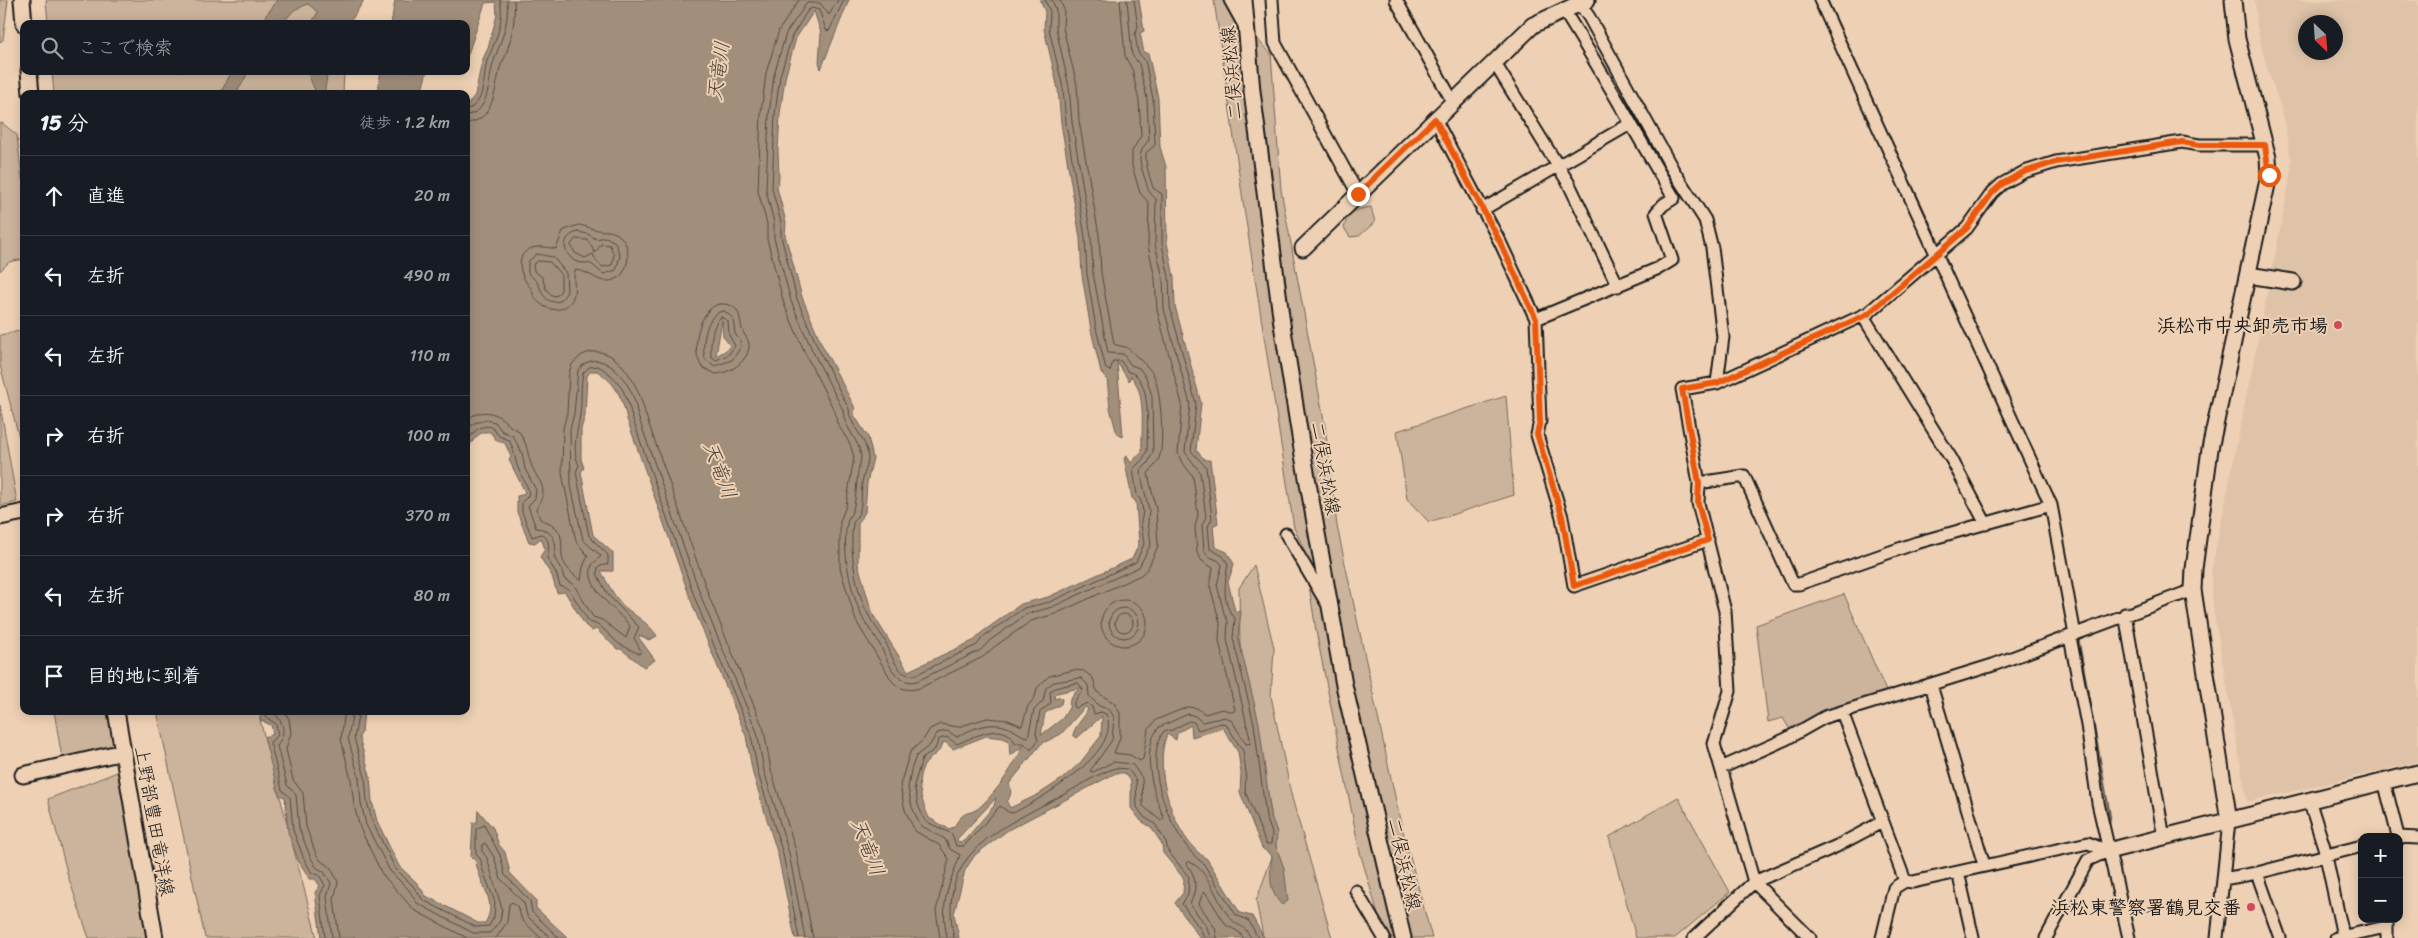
<!DOCTYPE html>
<html lang="ja">
<meta charset="utf-8">
<style>
body{margin:0;font-family:Sriracha,"Klee One",sans-serif;background:#20242c;color:#f1f3f6}
.controls{position:absolute;right:15px;bottom:15px;display:grid;overflow:hidden;border-radius:10px;box-shadow:0 2px 12px #0003}
.controls button{width:45px;height:45px;display:grid;place-items:center;padding:0;border:0;border-bottom:1px solid #363941;background:#171b24;color:#f1f3f6;font:25px sans-serif}
.compass{position:absolute;left:2298px;top:15px;width:45px;height:45px;border-radius:50%;background:#171b24;box-shadow:0 2px 12px #0003;rotate:155deg}
.stop{position:absolute;width:15px;height:15px;margin:-11px;border:4px solid #ea580c;border-radius:50%;background:#fff}
.stop.end{background:#ea580c;border-color:#fff;box-shadow:0 1px 5px #0008}
.list{margin:0;padding:0;list-style:none}
h2{display:flex;justify-content:space-between;align-items:center;height:65px;margin:0;padding:0 20px;font-size:21px}
h2 small{font-size:16px;font-weight:400;color:#9ea1a6}
.list li{display:grid;grid-template-columns:32px 1fr auto;gap:15px;align-items:center;box-sizing:border-box;height:80px;padding:0 20px;border-top:1px solid #363941}
.list b{display:block;font-size:19px;white-space:nowrap}
.list em{font-size:16px;font-style:normal;color:#9ea1a6}
.icon{flex:none;width:28px;height:28px;fill:none;stroke:currentColor;stroke-width:2;stroke-linecap:round;stroke-linejoin:round}
.map{position:relative;flex:none;width:2418px;height:938px;overflow:hidden}
.search{position:absolute;background:#171b24;box-shadow:0 2px 12px #0003;left:20px;top:20px;width:450px;height:55px;display:flex;align-items:center;gap:12px;box-sizing:border-box;padding:0 18px;border-radius:10px;color:#9ea1a6;font-size:19px}
.panel{position:absolute;background:#171b24;box-shadow:0 2px 12px #0003;left:20px;top:90px;width:450px;height:625px;border-radius:10px}
.map>svg:first-child{display:block}
.built{fill:#dec3a8;fill-rule:evenodd}
.green{fill:#ccb39b;stroke:#74685c}
.water{fill:#a18f7c;stroke:#6c6156;fill-rule:evenodd}
.lines{fill:none;stroke-linecap:round;stroke-linejoin:round}
.shore{stroke:#514a42;stroke-width:1}
.stream{stroke:#6c6156;stroke-width:2.5}
.street-casing{stroke:#1c1c1c;stroke-width:15}
.secondary-casing{stroke:#1c1c1c;stroke-width:19}
.street{stroke:#eed1b4;stroke-width:11}
.secondary{stroke:#eed1b4;stroke-width:15}
.route{stroke:#ea580c;stroke-width:6}
.poi-dot{fill:#d1495b;stroke:#eed1b4;stroke-width:2}
.labels{text-anchor:middle;stroke-width:4;stroke-linejoin:round;paint-order:stroke}
.street-label{font-size:19px;fill:#1c1c1c;stroke:#eed1b4}
.poi-label{font-size:19px;font-weight:bold;fill:#1c1c1c;stroke:#eed1b4;text-anchor:end}
.water-label{font-size:20px;font-style:italic;fill:#4b443e;stroke:#eed1b4}
</style>
<div class="map">
<svg width="2418" height="938" viewBox="0 0 2418 938">
<rect width="100%" height="100%" fill="#eed1b4"/>
<filter id="ink" filterUnits="userSpaceOnUse"><feTurbulence type="fractalNoise" baseFrequency=".02" numOctaves="2"/><feDisplacementMap in="SourceGraphic" scale="10" xChannelSelector="R" yChannelSelector="G"/><feConvolveMatrix kernelMatrix="1 2 1 2 8 2 1 2 1" color-interpolation-filters="sRGB"/></filter>
<g filter="url(#ink)">
<path class="built" d="M2255,0H2418V762L2247,802L2213,607L2211,572L2291,175V158L2283,114L2266,65L2257,27ZM2306,22H2336V52H2306Z"/>
<path class="green" d="M0,0H8L3,40L0,42Z
M46,0H346L345,24H48Z
M1214,0H1225L1246,23L1263,46L1271,53L1281,190L1325,426L1337,526L1400,820L1432,938H1385L1359,849L1316,631L1303,547L1294,528L1244,208Z
M52,71H344L343,94H54Z
M2,123L17,135L24,195V259L9,262L0,271V124Z
M1371,207L1375,222L1359,236L1350,237L1344,228C1347,212 1356,209 1371,207Z
M24,330V437H19L0,365V335Z
M1506,396L1514,495L1429,522L1407,499L1397,431Z
M0,405L17,502L0,506Z
M1254,565L1274,648L1271,696L1292,798L1332,938H1264L1263,936L1256,901L1276,846L1255,710L1240,647L1239,588Z
M1844,594L1886,691L1810,718L1790,730L1783,718L1768,722L1756,625Z
M54,711H116L122,748L62,758Z
M157,711H261L260,720L317,938H205Z
M125,769L160,938H89L68,876L48,799Z
M1678,797L1730,892L1675,938H1636L1609,837Z"/>
<path class="water" d="M278,0H364L349,24H311L318,12L308,4L294,10L282,24H259Z
M395,0H849L821,69L819,62L821,33L814,11L796,38L785,78L780,114L778,150L779,178L777,188L786,222L785,235L802,297L822,345L855,408L854,415L868,437L873,458L867,483L865,512L858,524V564L872,613L908,671L975,640L981,633L1021,604L1048,597L1132,559L1139,544L1136,502L1132,498L1124,458L1127,456L1131,463L1142,451C1141,427 1147,395 1131,376L1129,381L1117,362L1123,437L1117,434L1110,408L1107,379L1101,372L1091,330L1082,275L1080,238L1061,123L1058,89L1044,29L1045,12L1040,0H1139L1144,31L1140,33L1144,53H1148L1158,98L1160,147L1166,167L1167,243L1174,277L1175,306L1201,403L1196,450L1205,460H1210L1218,523L1213,526L1215,547L1227,552L1234,564L1228,582L1235,611L1241,612L1238,637L1259,723L1271,816L1277,832L1276,846L1284,868L1288,901L1282,905C1268,891 1270,874 1272,856L1262,848L1240,792L1241,773L1238,752L1223,728L1192,737L1191,725L1177,733L1176,740L1167,734C1152,769 1174,840 1207,859L1240,913L1252,916L1264,938H1200L1175,903L1183,893L1184,879L1163,853L1162,844L1151,827L1141,821L1131,808V781L1125,773H1116L1008,830L975,855L965,870L954,914L959,938H795L778,855L753,774L746,736L693,606L627,419C622,397 616,383 597,371H591L587,376L585,416L581,429V459L584,468L581,472L593,535L613,553V571H601C608,584 614,597 625,607C636,617 649,623 657,636L649,640L639,635V638L655,660L644,667L621,649H617L596,629L592,631L585,625L565,592L557,593L552,576L540,557L545,549L541,538L535,543L529,542L517,512V496L522,495L525,492L509,460L511,457L505,443L497,441L490,432C478,430 472,442 466,452V107L475,95L482,61L488,48L497,15L496,2L485,3L466,60V24H391ZM722,320L723,336L730,346L725,351L716,356ZM1079,688L1070,699L1069,708L1062,719L1041,735L1045,713L1061,704L1062,699L1060,697L1055,699L1054,696L1057,693ZM1085,707L1088,709C1084,719 1075,725 1073,735L1077,738L1102,716L1101,736L1080,763L1062,779L1039,794L1010,808L1007,802C1011,796 1012,790 1009,784L1041,744L1061,734ZM986,736L1003,738L1009,741L1010,756L1024,745C1013,767 999,789 981,806C969,817 965,807 954,827L949,829L929,818C922,802 912,776 928,761C935,753 940,753 943,743L945,742L953,749ZM996,798L994,806L964,841L958,842L957,839Z
M232,71H249L236,94H220Z
M307,71H328L324,94L316,93Z
M381,71H427L421,94H377Z
M261,711H364L362,732L359,737L370,776L372,801L377,821L399,866L417,883L426,896L478,923H485C499,902 478,883 476,861L471,857L473,822L477,823L478,810L493,828L499,845L505,852L510,873L536,900V908L568,938H321L315,892L320,886L315,879H310L299,862L288,832L285,797L279,795L264,737L273,734L271,725L260,720Z"/>
<g class="lines">
<path class="shore" d="M799,0L779,30L766,73L761,113L758,191L767,224V239L784,304L805,353L835,412L837,423L850,444L854,457L846,506L840,521V568L856,621L892,681C900,690 909,691 920,688L983,657L994,647L1031,621L1055,614L1141,575L1148,568L1158,546L1156,509L1148,474C1152,468 1158,463 1160,455C1164,440 1161,385 1152,372C1149,368 1131,351 1128,348C1123,346 1118,346 1114,344L1101,273L1099,235L1079,121L1077,85L1063,28L1064,10L1060,0
M838,0L829,15L820,3H807L786,33L774,75L769,114L766,190L774,223V238L791,301L812,350L843,410C843,427 859,439 861,456C861,460 860,463 859,467C856,481 857,496 853,509C852,514 848,517 847,523C842,553 850,589 862,617C867,628 877,637 882,649C889,665 897,686 917,681L981,650L989,641L1027,614L1052,607L1139,567L1151,544L1148,522L1149,510L1140,471L1148,463L1153,452L1152,396L1146,377L1139,368L1131,365L1123,354L1108,353L1093,273L1091,236L1072,122L1069,87L1056,28V10L1052,0
M844,0L829,31L826,30L819,10L812,8L808,10L792,36L780,76L775,114L772,189L781,222V236L797,299L818,348L849,409C849,426 868,439 868,458C868,466 863,475 862,483C861,492 862,502 860,510C859,515 854,519 853,524C849,549 856,594 869,616C874,626 883,635 887,645C892,657 899,678 915,675L977,645L984,636L1024,608L1050,602L1136,562L1144,544L1141,522L1143,511L1141,501L1137,495L1133,469L1143,459L1147,451C1147,432 1153,375 1128,372L1121,361H1113L1110,371L1106,369L1096,328L1087,274L1085,237L1066,123L1063,88L1049,29L1050,11L1045,0
M1134,0L1138,27L1135,34L1138,53L1145,60L1153,99L1155,145L1146,153C1145,164 1150,177 1153,188L1162,194V244L1169,277L1170,307L1196,404L1191,451L1206,467L1212,519L1208,526L1210,549L1223,556L1228,564C1225,581 1221,605 1235,618L1233,638L1254,724L1266,817L1272,833L1271,844H1266L1245,791L1246,772L1243,751L1226,724L1221,723L1198,730L1194,722L1189,721L1172,730L1164,731C1140,762 1174,844 1203,863L1236,915L1249,921L1258,938
M466,109C486,107 483,75 487,61C495,42 505,21 500,0
M466,115C490,114 488,80 493,64C500,42 510,24 507,0
M466,123C494,122 495,88 500,68C501,63 505,59 506,54C512,36 516,18 514,0
M579,225C586,226 591,229 598,230C606,232 612,229 620,236C634,248 629,281 608,281C596,282 590,271 575,270C572,281 578,293 570,303C559,315 541,309 534,296C532,292 532,288 529,286C518,273 514,250 537,247C543,246 550,248 556,249L563,231Z
M578,232L588,234L596,239L606,237L615,242L620,256L616,270L604,274C598,271 595,266 591,264C586,262 580,264 575,261C562,253 561,236 578,232Z
M576,239L588,240L595,253L601,244L610,245L614,255L612,265L603,267L596,261L593,254L585,258L575,253L571,245Z
M537,254L553,257L566,273L567,292L560,301C544,305 543,292 537,282C535,279 531,277 528,273V262Z
M538,261L550,262L561,275V290L558,295L553,296L546,289L542,277L534,271L533,265Z
M719,304C740,303 739,315 742,329C743,334 748,338 749,344C750,360 731,373 716,374L702,367C690,351 698,309 719,304Z
M724,311L733,318L735,334L740,340L741,347L732,360L715,366L705,359C701,345 706,311 724,311Z
M721,317L728,321L729,335L735,346L728,355L716,360L711,356C710,346 712,322 721,317Z
M466,420C481,408 495,411 507,423C511,428 518,428 521,435C528,446 527,453 531,464C538,483 551,487 536,509L540,519C544,521 550,522 554,526C564,534 561,545 562,556C563,566 574,576 581,580L583,567L588,556L576,541L562,473L563,428L567,413L569,373L572,364L582,355C617,339 639,387 645,413L710,599L764,730L771,770L796,851L813,938
M466,432L474,423L486,420L495,422L502,431L513,436L522,453L525,469L536,490L535,498L528,506L536,528C552,529 559,542 554,557L562,571L564,579L574,585L593,617L602,620L626,638L630,626C619,612 583,587 592,565L601,556L583,540L571,486L570,429L574,414L578,370C598,345 625,375 633,396C636,402 636,409 638,416L703,602L757,732L764,771L789,853L805,938
M466,443C474,432 478,424 492,427L499,436L509,440C515,452 514,457 518,468C521,476 526,483 529,491L528,496L522,502V512L532,537L541,534C551,538 549,550 547,558L556,573L560,586L569,589L589,622L599,625L619,644L639,654L641,651L634,638L639,627L608,595L597,574L598,567L608,564V555L589,536L576,472L579,465C571,450 578,430 580,414C582,400 580,387 583,373L589,367L598,366C620,378 627,395 632,417L697,604L751,735L758,773L783,854L799,938
M1101 623a23 23 0 1 1 46 0a23 23 0 1 1-46 0Z
M1109 623a15 15 0 1 1 30 0a15 15 0 1 1-30 0Z
M1115 623a9 9 0 1 1 18 0a9 9 0 1 1-18 0Z
M1078,683L1083,690L1074,702V707L1077,708L1087,703L1092,707L1094,714L1101,712L1106,714C1124,752 1039,800 1013,813L1008,812L1000,806L964,846H956L952,834L925,821L918,805L914,785L922,759L935,749L939,739L947,737L957,744C972,738 1006,719 1015,743H1024L1031,750L1038,740L1036,733L1040,712L1051,703L1050,692L1055,688Z
M266,711V717L276,724L278,735L270,742L282,790L290,797L293,830L304,859L312,873L319,875L325,885L320,895L325,938
M272,711C284,722 287,732 277,746L287,785L296,795L299,828L310,856L316,867L324,872L331,883L327,897L332,938
M284,711L289,719L291,733L286,749L293,780L303,793L306,827L316,854L321,861L331,868L338,882L334,899L339,938
M345,711L341,739L351,780L354,805L360,828L382,874L414,910L467,938
M353,711L348,738L359,778L361,803L366,825L390,871L409,890L417,903L473,933H490L500,921L502,909L487,858L482,851V845L485,843L494,857L501,879L524,903L527,916L551,938
M359,711L354,738L365,777L367,802L373,823L395,868L413,886L423,900L476,927L489,926L494,917L495,902L482,868L481,860L476,854V829L484,825L500,855L505,875L530,901L532,912L559,938
M496,938L507,922L509,904L512,902L517,906L522,920L541,938
M940,938L936,911L949,859L939,845L915,831L905,810L900,785L910,752L923,740L930,729L940,724L958,727L987,718L1008,720L1022,726L1028,706L1035,697L1037,688L1049,676L1074,670L1084,671L1093,678L1097,692L1114,703L1120,713V738L1114,753L1130,755L1140,761L1143,759L1148,730L1156,720L1187,707L1197,708L1205,714L1222,709L1233,712L1235,710L1219,641L1220,623L1210,586L1213,568L1202,561L1197,553L1195,527L1198,515L1193,476L1181,461L1178,453L1182,404L1157,310L1155,279L1148,245L1149,203L1140,193L1132,166V151L1141,136L1139,101L1132,69L1125,56L1120,0
M947,938C940,900 948,889 960,855L950,849L945,839L920,825L912,807L908,788L911,770L916,756L930,745L937,733L947,731L957,737C972,728 990,721 1007,727C1016,730 1020,736 1028,737L1034,710L1043,701L1046,688L1054,682L1081,678L1088,685L1089,696L1099,706L1109,709L1114,717L1112,740L1090,771L1093,772L1113,762L1132,764L1142,778L1143,806L1161,821L1164,818C1153,793 1140,750 1159,727L1188,714L1195,716L1202,722L1225,717L1232,721L1246,744L1251,743L1227,639L1228,621L1224,613L1217,585L1222,565L1219,561L1208,556L1204,550L1202,525L1206,517L1200,472L1185,452L1190,404L1164,309L1163,278L1155,244L1156,199C1145,189 1149,189 1144,176C1139,160 1137,153 1149,140L1147,99L1139,64L1132,55L1127,0
M954,938C937,855 993,832 1055,799C1075,789 1096,774 1116,768L1128,769L1136,780L1137,807L1144,817L1155,824L1166,842L1168,851L1189,877L1188,894L1182,904L1201,930L1204,938
M1210,938L1207,927L1190,904C1197,889 1197,878 1187,864L1188,861C1211,871 1216,903 1232,920C1241,929 1242,922 1251,938
M1217,938L1215,928L1199,904L1203,892L1206,893L1226,925L1239,932L1243,938"/>
<path class="stream" d="M1827,0L1886,130
M1891,142L1940,245
M1943,253L1956,284
M2078,638L2110,817L2108,829"/>
<g class="street-casing">
<path id="street" d="M1230,0L1245,27
M1272,0L1275,43L1358,194
M1396,0L1453,102
M1577,0L1589,17L1673,170L1705,220L1712,248L1723,337L1717,383L1682,389L1699,483L1698,503L1725,611L1730,691L1714,744L1754,882L1810,938
M1820,0L2051,505L2075,635
M1494,62L1569,184L1618,286
M1435,119L1500,242L1536,319L1540,421L1537,435L1562,517L1574,586L1708,540
M1482,210L1630,124
M1863,316L1952,460L1986,524
M1536,319L1659,268L1672,260L1656,213L1663,205L1674,198C1637,136 1603,72 1564,11
M1717,383L1868,313L1967,228L1992,193L2002,184L2024,172L2056,162L2182,142L2199,145H2265
M1699,483L1744,476L1793,584H1799L1916,543L2051,505
M1286,534L1326,602
M2125,614L2164,838
M2070,637L2087,725L2098,803L2129,938
M1931,685L1984,865
M1842,712L1905,881
M1721,768L1786,739L1825,717L1993,665L2193,590
M2384,781L2399,840
M2309,800L2324,847L2343,936
M2399,837L2418,838
M1958,872L1973,938
M2257,873L2280,938
M2223,879L2257,873L2362,846
M1356,891L1384,938
M2387,919V938
M1694,938L1754,882L1837,846L1882,822
M1882,938L1894,888L1905,881L1913,882L2088,843L2108,851
M2046,938L2088,860L2108,851
M2217,938L2229,821
M2336,938L2386,927"/>
</g>
<g class="secondary-casing">
<path id="secondary" d="M22,0L24,24
M1244,0L1252,91L1282,324L1303,455L1344,685L1403,938
M29,71L31,94
M1303,248L1533,25L1587,0
M2248,275L2293,282
M0,517L24,512
M116,711L155,938
M23,775L123,752
M2229,821L2193,590L2194,569L2210,449L2269,175L2268,158L2237,39L2233,0
M2108,851L2418,773"/>
</g>
<use href="#street" class="street"/>
<use href="#secondary" class="secondary"/>
</g>
</g>
<g class="lines" filter="url(#ink)">
<path class="route" d="M1358,194L1435,119L1500,242L1536,319L1540,421L1537,434L1562,516L1574,586L1708,540L1698,503L1699,483L1682,389L1717,383L1868,314L1967,228L1992,193L2002,184L2024,172L2056,162L2182,142L2199,145H2265L2269,175"/>
</g>
<g class="poi-dot">
<circle cx="2338" cy="325" r="5"/>
<circle cx="2251" cy="907" r="5"/>
</g>
<g class="labels">
<g class="street-label">
<text transform="translate(1231 73) rotate(-95)" y="7">二俣浜松線</text>
<text transform="translate(1326 468) rotate(80)" y="7">二俣浜松線</text>
<text transform="translate(155 821) rotate(80)" y="7">上野部豊田竜洋線</text>
<text transform="translate(1405 864) rotate(77)" y="7">二俣浜松線</text>
</g>
<g class="poi-label">
<text x="2328" y="332">浜松市中央卸売市場</text>
<text x="2241" y="914">浜松東警察署鶴見交番</text>
</g>
<g class="water-label">
<text transform="translate(718 71) rotate(-82)" y="7">天竜川</text>
<text transform="translate(720 470) rotate(69)" y="7">天竜川</text>
<text transform="translate(868 847) rotate(69)" y="7">天竜川</text>
</g>
</g>
</svg>
<div class="controls">
<button>+</button>
<button>−</button>
</div>
<svg class="compass" viewBox="-18 -18 36 36"><path d="M0-13l5 13h-10z" fill="#e53935"/><path d="M0 13l5-13h-10z" fill="#9ea1a6"/></svg>
<div class="stop" style="left:2269px;top:175px"></div>
<div class="stop end" style="left:1358px;top:194px"></div>
<div class="search"><svg class="icon" aria-label="search" viewBox="0 0 24 24"><circle cx="10" cy="10" r="6"/><path d="M15 15l6 6"/></svg>ここで検索</div>
<section class="panel">
<h2>15 分<small>徒歩 · 1.2 km</small></h2>
<ul class="list">
<li><svg class="icon" aria-label="ahead" viewBox="0 0 24 24"><path d="M12 20V5M6 11l6-6 6 6"/></svg><div><b>直進</b></div><em>20 m</em></li>
<li><svg class="icon" aria-label="left" viewBox="0 0 24 24"><path d="M17 20v-9H6M10 6l-5 5 5 5"/></svg><div><b>左折</b></div><em>490 m</em></li>
<li><svg class="icon" aria-label="left" viewBox="0 0 24 24"><path d="M17 20v-9H6M10 6l-5 5 5 5"/></svg><div><b>左折</b></div><em>110 m</em></li>
<li><svg class="icon" aria-label="right" viewBox="0 0 24 24"><path d="M7 20v-9h11M14 6l5 5-5 5"/></svg><div><b>右折</b></div><em>100 m</em></li>
<li><svg class="icon" aria-label="right" viewBox="0 0 24 24"><path d="M7 20v-9h11M14 6l5 5-5 5"/></svg><div><b>右折</b></div><em>370 m</em></li>
<li><svg class="icon" aria-label="left" viewBox="0 0 24 24"><path d="M17 20v-9H6M10 6l-5 5 5 5"/></svg><div><b>左折</b></div><em>80 m</em></li>
<li><svg class="icon" aria-label="arrive" viewBox="0 0 24 24"><path d="M6 21V4h12l-3 4 3 4H6"/></svg><div><b>目的地に到着</b></div></li>
</ul>
</section>
</div>
